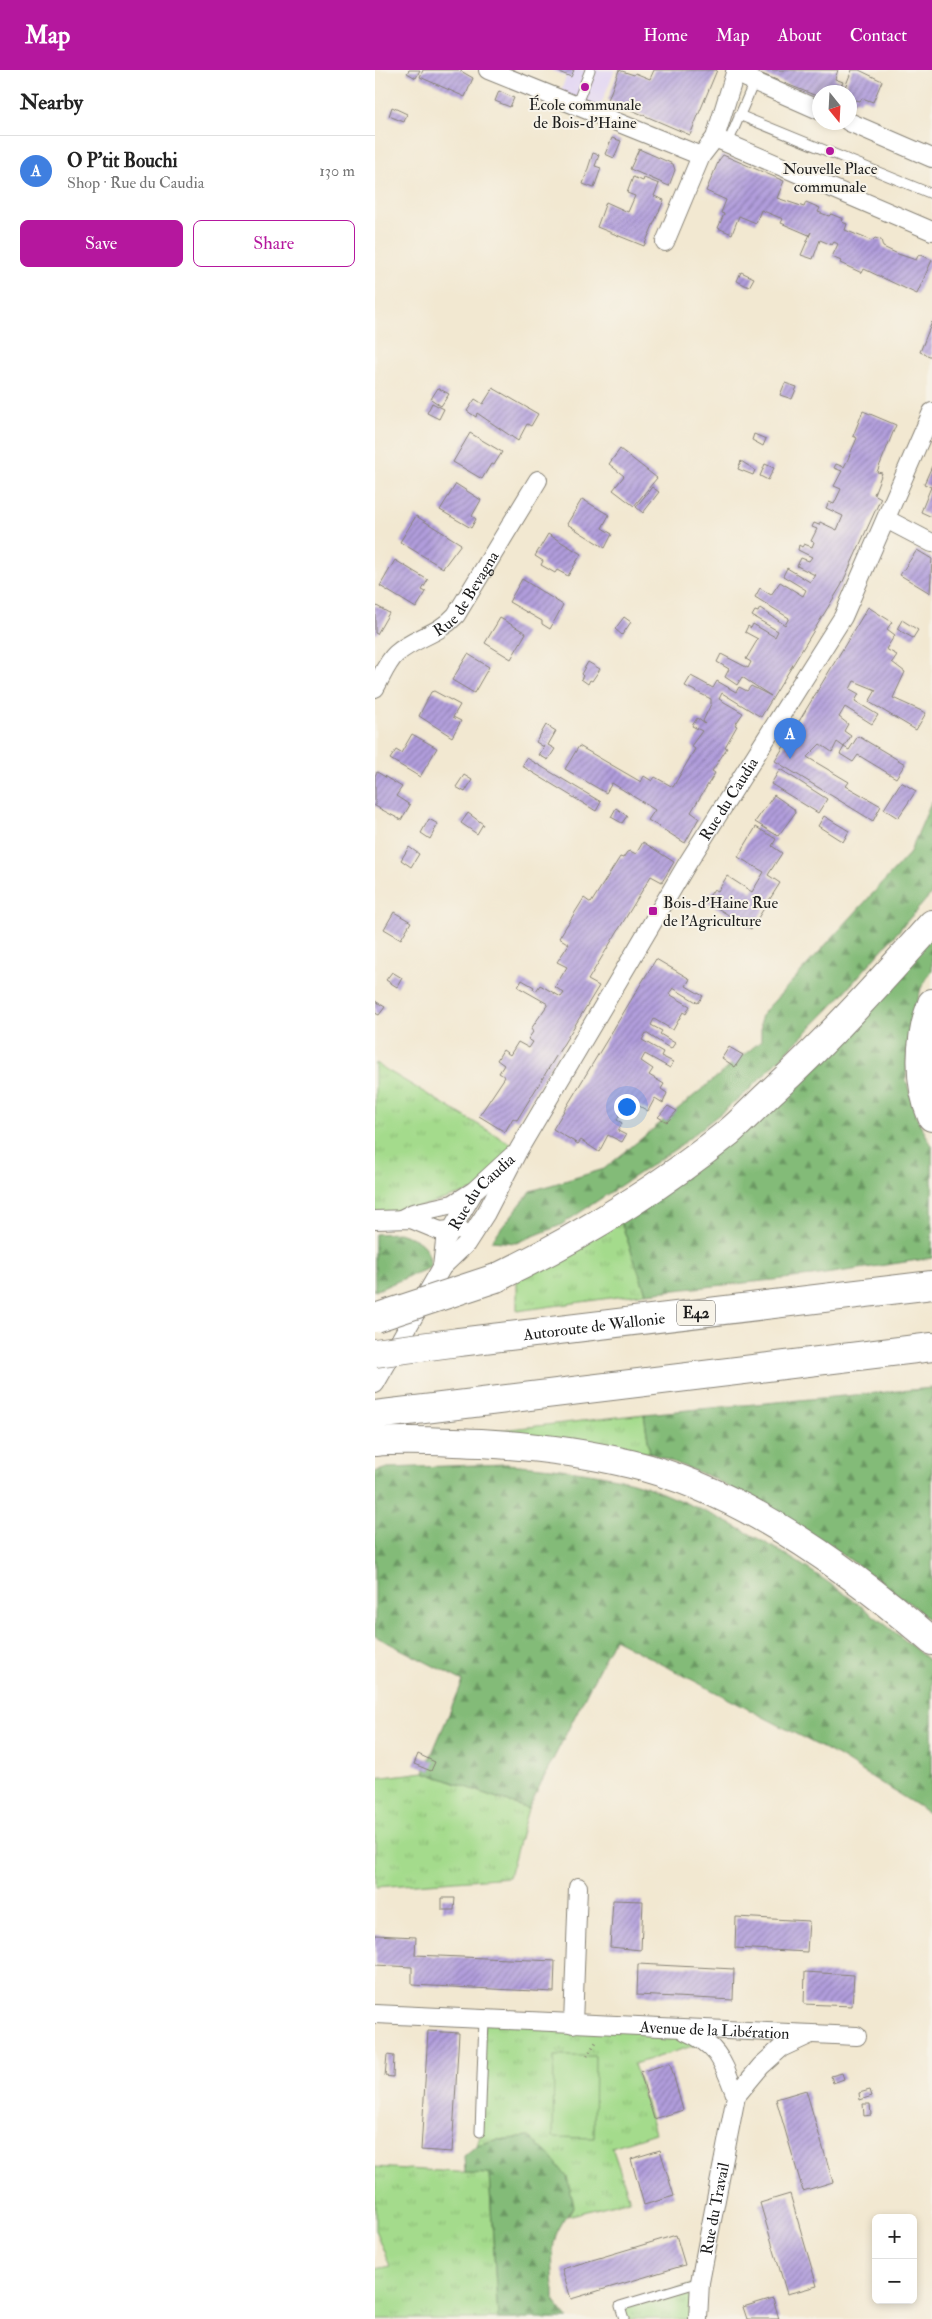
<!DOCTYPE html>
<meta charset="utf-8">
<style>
body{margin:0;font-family:"IM FELL Double Pica",serif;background:#f6f6f6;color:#222}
.controls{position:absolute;right:15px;bottom:15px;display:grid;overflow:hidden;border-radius:8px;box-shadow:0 2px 8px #0003}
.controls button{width:45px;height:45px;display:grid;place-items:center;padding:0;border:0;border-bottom:1px solid #e0e0e0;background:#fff;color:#222;font:25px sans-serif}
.compass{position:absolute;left:437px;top:15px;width:45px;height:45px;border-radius:50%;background:#fff;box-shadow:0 2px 8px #0003;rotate:162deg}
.you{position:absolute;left:251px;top:1036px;width:18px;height:18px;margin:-12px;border:4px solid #fff;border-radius:50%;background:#1a73e8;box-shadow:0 0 0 8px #1a73e833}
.badge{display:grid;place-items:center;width:32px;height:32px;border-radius:50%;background:#b5179e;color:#fff;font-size:16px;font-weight:700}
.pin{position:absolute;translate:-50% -41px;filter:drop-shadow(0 1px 2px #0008)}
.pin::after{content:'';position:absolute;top:26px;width:18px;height:15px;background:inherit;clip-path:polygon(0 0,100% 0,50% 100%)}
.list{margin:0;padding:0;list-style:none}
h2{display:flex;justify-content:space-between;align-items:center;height:65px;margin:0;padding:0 20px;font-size:21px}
h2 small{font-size:16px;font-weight:400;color:#767676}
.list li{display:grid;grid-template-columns:32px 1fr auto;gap:15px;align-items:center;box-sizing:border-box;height:70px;padding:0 20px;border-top:1px solid #e0e0e0}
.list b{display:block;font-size:19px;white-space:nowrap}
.list p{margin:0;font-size:16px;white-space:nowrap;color:#767676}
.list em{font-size:16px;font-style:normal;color:#767676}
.actions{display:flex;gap:10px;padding:15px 20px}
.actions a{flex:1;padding:11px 0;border:1px solid #b5179e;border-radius:8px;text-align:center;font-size:18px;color:#b5179e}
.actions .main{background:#b5179e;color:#fff}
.map{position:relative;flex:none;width:557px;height:2249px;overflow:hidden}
header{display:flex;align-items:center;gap:30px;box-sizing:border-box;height:70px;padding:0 25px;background:#b5179e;color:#fff}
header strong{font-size:24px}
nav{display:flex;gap:28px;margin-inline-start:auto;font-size:18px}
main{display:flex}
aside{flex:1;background:#fff}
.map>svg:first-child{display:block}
.built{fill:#e1d4f4}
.grass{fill:url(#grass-tufts);stroke:#607c54}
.forest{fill:url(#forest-firs);stroke:#506c4a}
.pitch{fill:#a4db8c;stroke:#607c54}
.building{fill:url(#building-hatch)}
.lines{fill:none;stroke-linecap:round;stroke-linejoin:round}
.lane-casing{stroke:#878276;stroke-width:11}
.street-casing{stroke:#878276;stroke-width:20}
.highway-casing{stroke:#878276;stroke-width:30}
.path{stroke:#878276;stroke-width:3;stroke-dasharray:1 4;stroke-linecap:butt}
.lane{stroke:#fff;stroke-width:9}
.street{stroke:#fff;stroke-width:18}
.highway{stroke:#fff;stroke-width:28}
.highway-bridge-casing{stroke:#878276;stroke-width:30;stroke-linecap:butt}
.highway-bridge{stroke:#fff;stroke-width:28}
.poi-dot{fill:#b5179e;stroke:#f7f3e8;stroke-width:2}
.labels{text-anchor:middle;stroke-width:4;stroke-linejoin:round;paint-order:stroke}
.shield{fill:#f7f3e8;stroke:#5e5c59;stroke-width:1}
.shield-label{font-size:15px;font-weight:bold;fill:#1c1c1c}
.poi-label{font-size:16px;fill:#1c1c1c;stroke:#f7f3e8}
.street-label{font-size:16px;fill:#1c1c1c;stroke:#f7f3e8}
</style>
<header>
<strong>Map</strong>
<nav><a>Home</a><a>Map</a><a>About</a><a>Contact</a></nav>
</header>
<main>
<aside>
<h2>Nearby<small></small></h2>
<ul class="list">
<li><span class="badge" style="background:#3f7fe0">A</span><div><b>O P'tit Bouchi</b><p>Shop · Rue du Caudia</p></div><em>130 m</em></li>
</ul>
<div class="actions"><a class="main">Save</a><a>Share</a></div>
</aside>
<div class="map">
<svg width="557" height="2249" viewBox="0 0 557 2249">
<defs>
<pattern id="grass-tufts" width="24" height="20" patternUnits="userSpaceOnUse" patternTransform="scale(1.25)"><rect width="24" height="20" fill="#a4db8c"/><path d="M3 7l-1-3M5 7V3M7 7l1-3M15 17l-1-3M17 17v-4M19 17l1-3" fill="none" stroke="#8dbb78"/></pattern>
<pattern id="forest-firs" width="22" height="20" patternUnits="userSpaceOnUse" patternTransform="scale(1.25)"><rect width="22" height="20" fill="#83bb78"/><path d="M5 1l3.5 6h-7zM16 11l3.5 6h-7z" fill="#6a9762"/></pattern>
<pattern id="building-hatch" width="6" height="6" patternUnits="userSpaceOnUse" patternTransform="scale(1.25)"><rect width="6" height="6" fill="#b19ddc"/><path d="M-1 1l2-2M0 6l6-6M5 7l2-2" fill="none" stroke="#8f7fb2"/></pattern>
</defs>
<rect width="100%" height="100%" fill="#f7f3e8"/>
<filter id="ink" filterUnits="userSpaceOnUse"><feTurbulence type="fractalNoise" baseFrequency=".02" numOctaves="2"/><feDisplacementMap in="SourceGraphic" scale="10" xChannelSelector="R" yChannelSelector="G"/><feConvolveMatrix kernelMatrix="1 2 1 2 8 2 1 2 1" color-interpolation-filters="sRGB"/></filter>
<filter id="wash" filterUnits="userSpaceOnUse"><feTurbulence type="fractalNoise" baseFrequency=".0096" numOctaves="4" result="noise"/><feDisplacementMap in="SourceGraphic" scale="20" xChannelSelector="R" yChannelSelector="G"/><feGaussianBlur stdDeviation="1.12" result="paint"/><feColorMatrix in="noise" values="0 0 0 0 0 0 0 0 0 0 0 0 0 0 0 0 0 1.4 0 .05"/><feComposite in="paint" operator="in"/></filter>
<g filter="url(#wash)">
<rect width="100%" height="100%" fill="#f2e8d1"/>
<path class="built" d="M176,0H240L222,44L183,29L191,7Z"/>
<path class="grass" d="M0,993L144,1079L100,1120L0,1150Z
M246,1152L271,1223L142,1241V1209Z
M269,1344L275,1383L99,1363Z
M49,1702L153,1739L134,1807L0,1817V1708Z
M109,1950L306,1958L331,1972L259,1994L280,2063L237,2077L255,2130L193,2146L199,2135L174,2084L154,2067L121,2070L102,2075L106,2062Z
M0,2097L114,2104L123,2249H0V2199L15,2196L0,2160Z
M325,2212L323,2249H249L245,2236Z"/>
<path class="forest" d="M557,731V823L460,933L371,1023L302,1078L186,1155L141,1173L116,1171L156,1121L229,1099L386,971V948L389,942L534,784Z
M557,866V900L546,918L533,969L531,1010L543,1050L557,1076V1188L437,1206L271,1223L246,1152Z
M24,1163C45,1170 53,1174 56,1197L0,1221V1164Z
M557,1318V1553L538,1536L474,1489L338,1408L275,1383L269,1344Z
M131,1394C173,1397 213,1401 254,1411C271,1415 288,1424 304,1430C398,1469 480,1527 557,1593V1745L463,1686L239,1569L153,1739L49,1702L88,1611L0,1566V1402L12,1398Z
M154,2067L174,2084L192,2107L199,2135C193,2144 185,2155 181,2165C174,2186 180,2210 179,2232L193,2249H123L114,2104L90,2103L89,2086L102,2075L121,2070Z"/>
<path class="pitch" d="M179,1986H220L219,2068L178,2067Z"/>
<g id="blocks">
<path class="building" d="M34,0H45L41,8L32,3Z
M48,0H84L98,8L90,27L45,7Z
M179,0H199L196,7Z
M244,0L259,5L260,3L275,9L279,0H342L315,65L233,30Z
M381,0H463L460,9L468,12L463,22H455V17L453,22H444V27L382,2Z
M477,0H484L507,11L498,32L487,28L485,31L481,30L478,32L474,30V22H468Z
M124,21L139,28L135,37L120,31Z
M17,37L32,44L29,52L14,46Z
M237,68L246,71L239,88L230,84Z
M264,79L298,94L300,100L294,116L255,99Z
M218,83L224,85L220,96L226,98L219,118L208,114Z
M348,85L409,111L402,128L429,137L431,132L445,138L443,142L454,146L456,144L468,149L467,152L472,154L470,160L497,171L500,168L506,170L508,177L523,184L541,190L544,184L557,190L542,224L489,199L487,203L465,193L466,191L457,187L463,174L459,172L457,175L445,170L438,189L426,185L436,162L434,165L406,153L408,149L386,140L381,153L364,146L357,164L343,158L349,144L346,143L351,130L331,121L344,90Z
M258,107L268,111L269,108L284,114L279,126L289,130L269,176L222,157L231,132L253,142L260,126L252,123Z
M366,202L379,208L374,217L362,211Z
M557,252V287L545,282Z
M410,313L422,317L417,329L405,325Z
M63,318L74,324L66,336L56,329Z
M118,318L163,344L156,356L152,354L143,371L102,343L101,347L92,341L100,329L108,334Z
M57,333L69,339L64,349L52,343Z
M488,341L521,355L502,402L507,403L499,424L506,428L466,516L386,647L347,623L344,629L368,643L360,655L362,656L350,677L352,678L337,701L340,703L316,742L324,748L310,773L273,750L280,740L237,713L231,723L190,699L204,676L266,712L269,706L277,711L280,707L298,717L320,679L316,676L327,661L317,656L322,648L330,654L328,651L336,634V629L310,616L316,606L338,618L342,611L361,622L364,617L372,621L376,616L396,626L367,607L362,615L350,607L354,599L342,592L346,584L373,598L376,592L371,589L383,569L370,562L373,556L376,558L378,554L400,567L403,561L377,546L380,541L383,542L385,538L410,555L414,548L380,527L385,518L396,525L405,512L428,526L431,520L408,506L412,498L435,512L440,505L422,496L426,488L434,491L437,487L423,480L424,475L427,477L429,474L437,477L439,472L436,471L442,459L437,457L439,453L444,455L445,452L462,460L468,446L451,438L454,432L459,434L466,419L459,416L467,401L459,398L461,394L469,397L473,389L482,368L478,366Z
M95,363L127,382L119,395L116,394L107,409L78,392Z
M379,364L391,369L388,376L377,370Z
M245,379L282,408L259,436L238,420L249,406L234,394Z
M366,391L380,400L378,405L363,399Z
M390,394L399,398L393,410L385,406Z
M557,396V447L546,442L556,417L549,414Z
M81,414L106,430L97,446L101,449L96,458L65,440Z
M277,417L284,422L268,443L261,437Z
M207,429L234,445L227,458L237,464L230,478L192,454Z
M41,446L86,474L68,498L25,472Z
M173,464L206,484L193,506L182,500L180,503L166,495L168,491L160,486Z
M542,480L557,489L555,523L525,505Z
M20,490L53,510L47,520L51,522L41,538L5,516Z
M147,509L188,535L175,559L167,554V551L134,532Z
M0,535L14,543L2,564L0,563Z
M493,537L517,552L512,559L520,565L511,579L522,585L517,592L530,602L518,628L551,643L541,660L494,632L501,620L479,611L475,619L484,624L480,631L503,645L497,654L470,637L464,647L473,654L469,661L476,666L469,677L462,672L457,682L445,674L432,687L474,712L471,716L506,736L498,751L400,691Z
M249,547L256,552L247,565L240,559Z
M125,548L151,563L136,589L110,573Z
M527,550L543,560L538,568L522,559Z
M93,584L114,597L99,623L77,610Z
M213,592L225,599L217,611L215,610L213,614L206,609L208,606L206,604Z
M59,621L85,635L78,647L86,651L77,667L44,646L56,622Z
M171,655L181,661L173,675L180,679L173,690L164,685L169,677L161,672Z
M37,664L62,678L45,707L15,689L21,680L26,683Z
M483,666L530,694L521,708L483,685L478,692L465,684L469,677L474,680Z
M152,688L226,732L221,741L147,696Z
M405,699L452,729L443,743L396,714Z
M2,702L27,717L21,726L35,735L26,750L0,736V706Z
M89,705L97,710L90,722L81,717Z
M526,712L541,721L523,748L509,739Z
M399,725L419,739L420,743L403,766L380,752Z
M241,738L252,746L247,753L236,747Z
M93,743L108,754L102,764L86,753Z
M449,746L474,761L468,772L443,756Z
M54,749L63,754L55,769L46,763Z
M381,757L401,769L397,776L407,783L393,805L405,813L376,859L331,831L339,819L343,821L352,806L377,822L389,802L363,787Z
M268,772L299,792L287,812L276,806L213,910L224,916L142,1050L138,1048L130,1062L104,1046L130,1007L124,1003L129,995L122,990L128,980L135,985L143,972L154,978L158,972L153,969L158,962L156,959L173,934L143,917L147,910L159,917L158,919L161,921L165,915L186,927L189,923L180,917L192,897L182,892L194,874L184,868L209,828L216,833L245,787L248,788L252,782L255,781L261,784Z
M34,777L44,784L36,797L26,790Z
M19,842L36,852L26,869L9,859Z
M281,889L315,909L311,916L328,926L323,933L298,918L294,924L315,936L311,944L308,942L298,960L279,949L276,955L287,961L285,964L300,973L296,979L271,963L267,970L288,982L286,986L298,992L295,998L270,984L266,991L278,999L274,1005L289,1014L286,1019L292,1023L288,1033L280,1028L273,1041L252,1029L242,1050L247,1053L243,1061L251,1065L247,1072L233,1065L224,1082L206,1070L203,1074L178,1059Z
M17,902L27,908L22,917L11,910Z
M0,931L10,937L4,945L0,943Z
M354,977L368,985L360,997L347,988Z
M293,1036L302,1041L292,1052L283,1047Z
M43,1684L60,1692L56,1701L39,1694Z
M67,1828H80L79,1840H67Z
M238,1830L268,1831L266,1880L235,1877Z
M361,1847L434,1851L432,1882L360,1878Z
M0,1865L41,1867L40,1885L180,1891L179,1922L37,1915V1897L0,1895Z
M263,1894L359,1899L358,1930L262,1925Z
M430,1902L479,1905L477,1936L429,1934Z
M53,1961L84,1963L77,2082L46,2080Z
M12,1985L19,1986L18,2007L10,2006Z
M295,1993L308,2040L279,2049L265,2002Z
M467,2003L469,2009L458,2013L456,2006Z
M431,2020L458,2112L428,2121L401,2029Z
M495,2020L497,2026L485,2030L484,2023Z
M488,2034H495L496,2045L489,2046Z
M285,2080L299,2126L269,2135L256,2089Z
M415,2124L442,2216L412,2224L385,2133Z
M301,2165L310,2195L196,2229L187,2199Z
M398,2228L404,2249H372L368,2237Z"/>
</g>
</g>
<g filter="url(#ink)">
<use href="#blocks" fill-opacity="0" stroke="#878276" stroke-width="1"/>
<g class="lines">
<g class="lane-casing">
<path id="lane" d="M201,36L215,0
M364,45L557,124
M353,73L379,12
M105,2062L109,1950
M249,2249L245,2236L325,2212"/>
</g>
<g class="street-casing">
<g id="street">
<path d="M113,0L326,86"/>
<path d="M360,3L444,40"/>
<path d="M474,52L557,88"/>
<path d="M340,68L557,161"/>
<path d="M290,172L326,86L340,68L361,0"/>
<path d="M511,449L557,473"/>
<path id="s1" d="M0,618C6,608 12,592 21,584C40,567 63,565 81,545L163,410"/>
<path d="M26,1149L38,1143L78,1134L97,1122"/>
<path d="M0,1150L36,1149L65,1161L85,1159"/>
<path id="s2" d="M67,1197L70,1171L100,1120L137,1086"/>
<path id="s3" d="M0,1314L67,1197L91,1174L111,1143L144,1079L312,794L468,547L557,342"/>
<path id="s4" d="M0,1944L482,1966"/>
<path d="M198,1954L203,1817"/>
<path d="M310,1961C345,1976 348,1993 361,2026"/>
<path id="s5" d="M323,2249L325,2212L361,2026L386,1996L406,1978L434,1965"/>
</g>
</g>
<g class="highway-casing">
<g id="highway">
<path d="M557,933C544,967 542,1012 557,1047"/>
<path d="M121,1208C204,1168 282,1120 354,1062C368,1050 381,1036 395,1023C453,970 505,912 557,854"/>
<path id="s6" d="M84,1272L557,1215"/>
<path d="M0,1345L557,1277"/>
<path d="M0,1372C35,1369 70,1372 106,1373C156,1376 207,1382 256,1394C364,1419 474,1499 557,1571"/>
</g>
</g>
<path class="path" d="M212,1986L221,1972"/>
<use href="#lane" class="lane"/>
<use href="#street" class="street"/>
<use href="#highway" class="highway"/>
<g class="highway-bridge-casing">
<path id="highway-bridge" d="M0,1248L121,1208
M0,1283L84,1272"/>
</g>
<use href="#highway-bridge" class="highway-bridge"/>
</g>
</g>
<g class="poi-dot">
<circle cx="210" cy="17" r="5"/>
<circle cx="455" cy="81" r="5"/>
<rect x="273" y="836" width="10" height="10" rx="2.5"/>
</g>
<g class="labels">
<rect class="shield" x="302" y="1230.5" width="38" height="25" rx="4"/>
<g class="shield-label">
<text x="321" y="1248">E42</text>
</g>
<g class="poi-label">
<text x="210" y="40">École communale<tspan x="210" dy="18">de Bois-d'Haine</tspan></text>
<text x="455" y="104">Nouvelle Place<tspan x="455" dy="18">communale</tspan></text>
<text x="288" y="838" text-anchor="start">Bois-d'Haine Rue<tspan x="288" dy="18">de l'Agriculture</tspan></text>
</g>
<g class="street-label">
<text dy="6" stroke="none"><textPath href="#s1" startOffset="135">Rue de Bevagna</textPath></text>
<text dy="6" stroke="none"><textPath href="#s3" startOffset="685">Rue du Caudia</textPath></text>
<text dy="6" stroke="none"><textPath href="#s2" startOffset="88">Rue du Caudia</textPath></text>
<text dy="6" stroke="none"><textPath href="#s6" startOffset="136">Autoroute de Wallonie</textPath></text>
<text dy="6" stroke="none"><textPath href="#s4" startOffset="340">Avenue de la Libération</textPath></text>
<text dy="6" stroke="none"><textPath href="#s5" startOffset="112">Rue du Travail</textPath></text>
</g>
</g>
</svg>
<div class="controls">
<button>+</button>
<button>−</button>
</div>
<svg class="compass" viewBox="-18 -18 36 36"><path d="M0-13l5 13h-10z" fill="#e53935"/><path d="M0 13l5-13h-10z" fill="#767676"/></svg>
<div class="you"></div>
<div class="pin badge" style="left:415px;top:689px;background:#3f7fe0">A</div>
</div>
</main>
